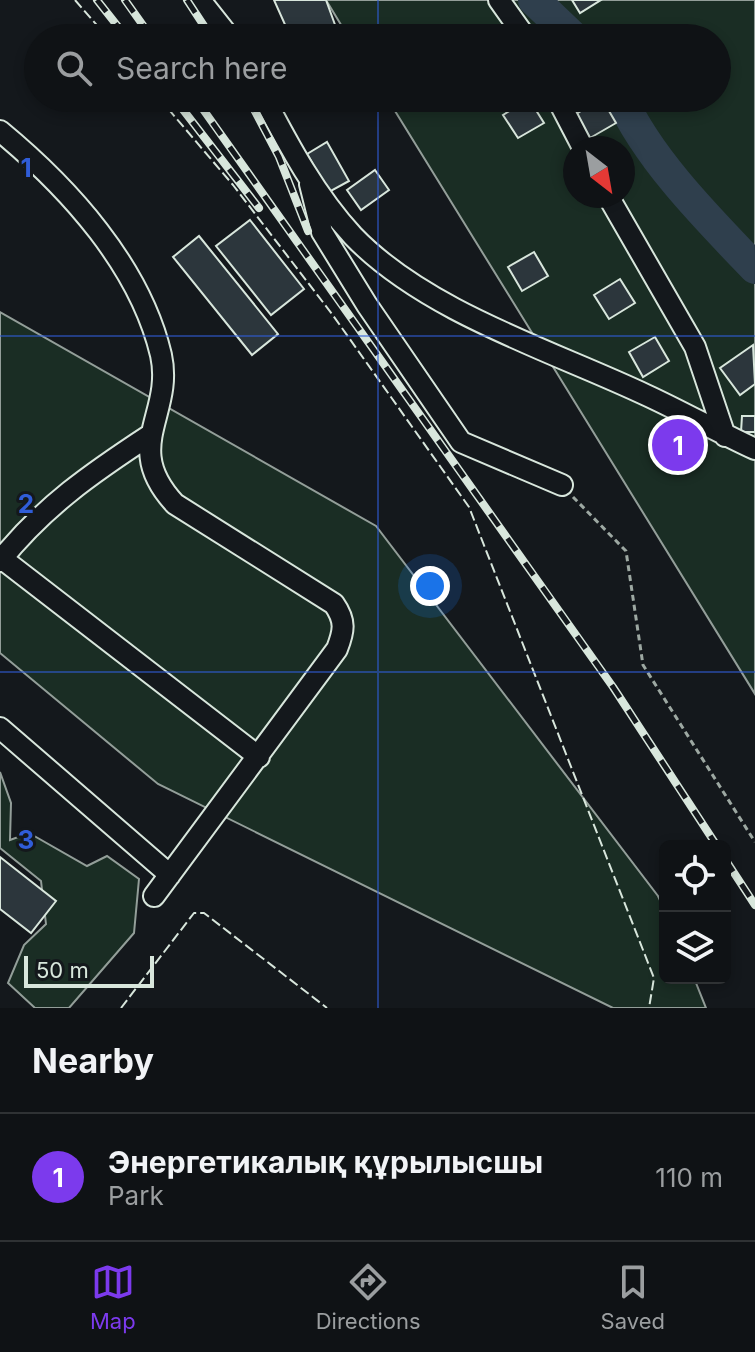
<!DOCTYPE html>
<meta charset="utf-8">
<style>
body{margin:0;font-family:Inter,sans-serif;background:#1d2022;color:#f1f3f6}
.controls{position:absolute;right:24px;bottom:24px;display:grid;overflow:hidden;border-radius:12px;box-shadow:0 4px 12px #0003}
.controls button{width:72px;height:72px;display:grid;place-items:center;padding:0;border:0;border-bottom:2px solid #2f3234;background:#0f1215;color:#f1f3f6;font:40px sans-serif}
.compass{position:absolute;left:563px;top:136px;width:72px;height:72px;border-radius:50%;background:#0f1215;box-shadow:0 4px 12px #0003;rotate:149deg}
.scale{position:absolute;left:24px;bottom:20px;width:130px;box-sizing:border-box;padding-left:8px;border:4px solid #d8e6dc;border-top:0;font-size:22px;line-height:28px;white-space:nowrap;color:#d8e6dc;-webkit-text-stroke:6px #14181c;paint-order:stroke}
.you{position:absolute;left:430px;top:586px;width:28px;height:28px;margin:-20px;border:6px solid #fff;border-radius:50%;background:#1a73e8;box-shadow:0 0 0 12px #1a73e833}
.badge{display:grid;place-items:center;width:52px;height:52px;border-radius:50%;background:#7c3aed;color:#fff;font-size:26px;font-weight:700}
.pin{position:absolute;translate:-50% -50%;border:4px solid #fff;box-shadow:0 2px 8px #0006}
.list{margin:0;padding:0;list-style:none}
h2{display:flex;justify-content:space-between;align-items:center;height:104px;margin:0;padding:0 32px;font-size:34px}
h2 small{font-size:26px;font-weight:400;color:#9b9ea0}
.list li{display:grid;grid-template-columns:52px 1fr auto;gap:24px;align-items:center;box-sizing:border-box;height:128px;padding:0 32px;border-top:2px solid #2f3234}
.list b{display:block;font-size:30px;white-space:nowrap}
.list p{margin:0;font-size:26px;white-space:nowrap;color:#9b9ea0}
.list em{font-size:26px;font-style:normal;color:#9b9ea0}
.icon{flex:none;width:44px;height:44px;fill:none;stroke:currentColor;stroke-width:2;stroke-linecap:round;stroke-linejoin:round}
.map{position:relative;flex:none;width:755px;height:1008px;overflow:hidden}
.search{position:absolute;background:#0f1215;box-shadow:0 4px 12px #0003;left:24px;right:24px;top:24px;height:88px;display:flex;align-items:center;gap:20px;box-sizing:border-box;padding:0 28px;border-radius:44px;color:#9b9ea0;font-size:30px}
.sheet{height:232px;background:#0f1215}
nav{display:flex;justify-content:space-around;align-items:center;box-sizing:border-box;height:112px;border-top:2px solid #2f3234;background:#0f1215;font-size:22px;color:#9b9ea0}
nav a{display:grid;justify-items:center;gap:4px}
nav .on{color:#7c3aed}
.map>svg:first-child{display:block}
.green{fill:#1a2d24;stroke:#939e99;stroke-width:2;fill-rule:evenodd}
.lines{fill:none;stroke-linecap:round;stroke-linejoin:round}
.river{stroke:#2f3f4d;stroke-width:32}
.building{fill:#2c363c;stroke:#d8e6dc;stroke-width:2}
.minor-casing{stroke:#d8e6dc;stroke-width:24}
.path{stroke:#9da8a2;stroke-width:3;stroke-dasharray:6 4;stroke-linecap:butt}
.minor{stroke:#14181c;stroke-width:20}
.rail-casing{stroke:#d8e6dc;stroke-width:8}
.rail{stroke:#14181c;stroke-width:5;stroke-dasharray:15;stroke-linecap:butt}
.fence{stroke:#d8e6dc;stroke-width:2;stroke-dasharray:10 4;stroke-linecap:butt}
.grid{fill:none;stroke:#305dd8;stroke-width:2;stroke-opacity:0.55}
.grid-label{font-size:26px;text-anchor:middle;font-weight:bold;fill:#305dd8;stroke:#14181c;stroke-width:6;stroke-linejoin:round;paint-order:stroke}
</style>
<div class="map">
<svg width="755" height="1008" viewBox="0 0 755 1008">
<rect width="100%" height="100%" fill="#14181c"/>
<path class="green" d="M326,0H755V694L387,98H717V38H349ZM575,148H623V196H575Z
M0,312L376,526L658,896L665,911V978H694L706,1008H613L158,784L0,653Z
M0,772L11,803L10,840L29,833L87,866L107,856L139,879L134,933L69,1008H35L8,983L24,945L46,924L41,881L0,848Z"/>
<g class="lines">
<path class="river" d="M534,0L574,38
M621,98C648,159 709,220 755,268"/>
</g>
<path class="building" d="M274,0H326L338,33L329,38H291Z
M572,0H601L580,13Z
M529,99L544,123L518,138L503,115Z
M602,99L616,123L590,138L576,114Z
M327,142L349,181L329,192L307,154Z
M375,170L389,190L361,210L347,190Z
M250,220L304,289L271,315L216,246Z
M199,236L278,334L252,355L173,257Z
M534,252L548,276L522,291L508,267Z
M620,279L635,303L609,319L594,295Z
M655,337L669,361L643,377L629,352Z
M753,345L755,384L740,395L720,368Z
M742,416H755V432H741Z
M0,857L56,901L31,933L0,909Z"/>
<g class="lines">
<g class="minor-casing">
<path id="minor" d="M200,0L230,38
M499,0L526,38
M264,98C289,146 316,196 353,236C426,312 553,351 646,395C683,412 718,432 755,449
M557,98L583,148
M0,131C69,188 140,266 161,355C174,415 121,446 175,504L334,604C346,621 344,631 337,649L154,896
M310,184L322,232L367,305L461,442L562,485
M608,196L695,347L725,436
M0,557L259,757
M0,561C44,506 92,473 150,435
M0,728L170,875"/>
</g>
<path class="path" d="M573,497L626,551L643,665L755,842"/>
<use href="#minor" class="minor"/>
<g class="rail-casing">
<path id="rail" d="M97,0L127,38
M125,0L152,38
M187,0L212,38
M174,98L259,208
M195,98L613,687L717,846
M248,98L279,157L308,231
M725,859L755,905"/>
</g>
<use href="#rail" class="rail"/>
<path class="fence" d="M75,0L108,38
M159,98L233,185L332,314L469,507L654,978L649,1008
M121,1008L194,913H204L327,1008"/>
</g>
<path class="grid" d="M378,0V38M378,98V1008M0,336H755M0,672H755"/>
<g class="grid-label">
<text x="26" y="177">1</text>
<text x="26" y="513">2</text>
<text x="26" y="849">3</text>
</g>
</svg>
<div class="controls">
<button><svg class="icon" aria-label="locate" viewBox="0 0 24 24"><circle cx="12" cy="12" r="6"/><path d="M12 2v4M12 18v4M2 12h4M18 12h4"/></svg></button>
<button><svg class="icon" aria-label="layers" viewBox="0 0 24 24"><path d="M12 4l9 5-9 5-9-5zM3 14l9 5 9-5"/></svg></button>
</div>
<svg class="compass" viewBox="-18 -18 36 36"><path d="M0-13l5 13h-10z" fill="#e53935"/><path d="M0 13l5-13h-10z" fill="#9b9ea0"/></svg>
<div class="scale">50 m</div>
<div class="you"></div>
<div class="pin badge" style="left:678px;top:445px">1</div>
<div class="search"><svg class="icon" aria-label="search" viewBox="0 0 24 24"><circle cx="10" cy="10" r="6"/><path d="M15 15l6 6"/></svg>Search here</div>
</div>
<section class="sheet">
<h2>Nearby<small></small></h2>
<ul class="list">
<li><span class="badge">1</span><div><b>Энергетикалық құрылысшы</b><p>Park</p></div><em>110 m</em></li>
</ul>
</section>
<nav>
<a class="on"><svg class="icon" aria-label="map" viewBox="0 0 24 24"><path d="M3 6l6-2 6 2 6-2v14l-6 2-6-2-6 2zM9 4v14M15 6v14"/></svg>Map</a>
<a><svg class="icon" aria-label="directions" viewBox="0 0 24 24"><path d="M12 3l9 9-9 9-9-9zM9 14v-3h6M13 9l2 2-2 2"/></svg>Directions</a>
<a><svg class="icon" aria-label="saved" viewBox="0 0 24 24"><path d="M7 4h10v16l-5-4-5 4z"/></svg>Saved</a>
</nav>
